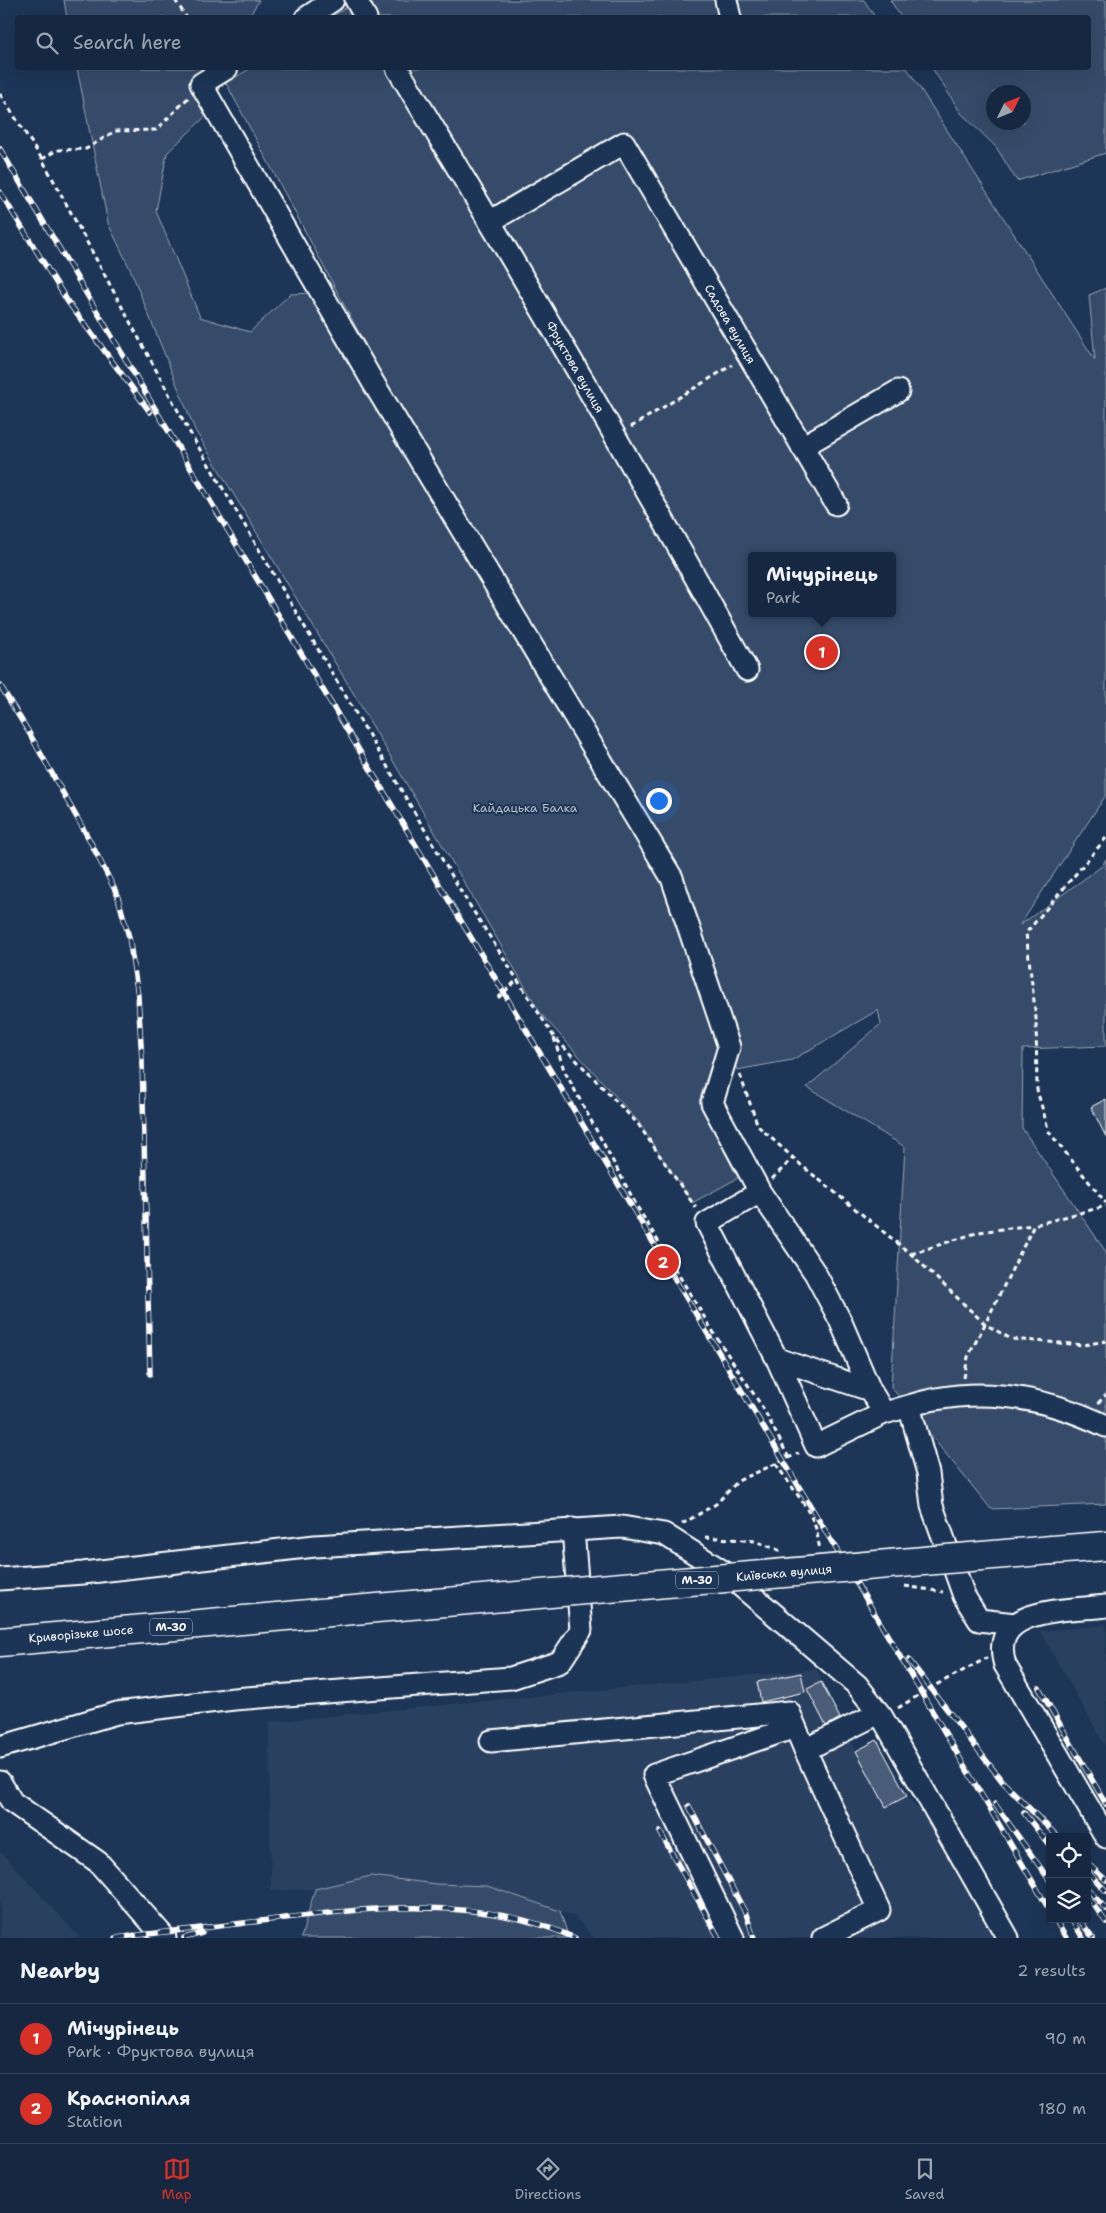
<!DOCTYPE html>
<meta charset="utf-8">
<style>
body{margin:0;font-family:"Shantell Sans",sans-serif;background:#23344c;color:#f1f3f6}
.controls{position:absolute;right:15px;bottom:15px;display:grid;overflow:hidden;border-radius:5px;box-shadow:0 5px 20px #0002}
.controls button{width:45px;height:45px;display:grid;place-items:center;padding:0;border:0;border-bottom:1px solid #35445a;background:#162841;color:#f1f3f6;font:25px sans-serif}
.compass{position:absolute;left:986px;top:85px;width:45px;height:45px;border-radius:50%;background:#162841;box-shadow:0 5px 20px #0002;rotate:47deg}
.you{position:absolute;left:658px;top:800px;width:18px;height:18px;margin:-12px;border:4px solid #fff;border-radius:50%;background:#1a73e8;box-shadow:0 0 0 8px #1a73e833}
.badge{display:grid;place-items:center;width:32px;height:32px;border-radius:50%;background:#d93025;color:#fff;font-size:16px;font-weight:700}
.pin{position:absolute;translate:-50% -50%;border:2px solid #fff;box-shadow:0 1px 5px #0006}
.popup{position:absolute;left:748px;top:552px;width:148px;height:65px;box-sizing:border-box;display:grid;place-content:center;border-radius:5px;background:#162841;filter:drop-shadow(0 1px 4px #0005);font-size:16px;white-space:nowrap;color:#9ea6b1}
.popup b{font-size:19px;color:#f1f3f6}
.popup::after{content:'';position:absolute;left:50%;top:100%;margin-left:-10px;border:10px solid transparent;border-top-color:#162841}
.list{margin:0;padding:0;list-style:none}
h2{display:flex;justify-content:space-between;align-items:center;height:65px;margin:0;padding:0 20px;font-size:21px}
h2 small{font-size:16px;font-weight:400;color:#9ea6b1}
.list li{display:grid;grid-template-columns:32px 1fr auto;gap:15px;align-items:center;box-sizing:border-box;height:70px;padding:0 20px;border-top:1px solid #35445a}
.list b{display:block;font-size:19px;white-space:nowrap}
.list p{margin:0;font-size:16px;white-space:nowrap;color:#9ea6b1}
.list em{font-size:16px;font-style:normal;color:#9ea6b1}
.icon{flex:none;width:28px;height:28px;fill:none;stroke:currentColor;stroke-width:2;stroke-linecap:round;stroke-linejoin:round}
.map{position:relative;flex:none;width:1106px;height:1938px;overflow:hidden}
.search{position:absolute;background:#162841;box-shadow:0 5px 20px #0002;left:15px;right:15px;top:15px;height:55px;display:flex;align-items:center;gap:12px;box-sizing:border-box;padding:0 18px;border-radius:5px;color:#9ea6b1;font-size:19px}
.sheet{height:205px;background:#162841}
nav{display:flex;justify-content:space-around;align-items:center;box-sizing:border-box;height:70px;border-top:1px solid #35445a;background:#162841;font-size:14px;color:#9ea6b1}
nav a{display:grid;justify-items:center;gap:2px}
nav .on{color:#d93025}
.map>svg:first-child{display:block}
.built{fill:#2a4161}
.green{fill:#364b69;stroke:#9aa5b4;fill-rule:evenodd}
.building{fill:#4a5d79;stroke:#fff}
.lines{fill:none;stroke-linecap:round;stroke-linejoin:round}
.minor-casing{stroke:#fff;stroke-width:25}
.highway-casing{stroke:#fff;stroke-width:31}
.path{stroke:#fff;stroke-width:3;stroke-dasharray:5 4;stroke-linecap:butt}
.minor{stroke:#1d3557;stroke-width:21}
.highway{stroke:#1d3557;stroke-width:28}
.rail-casing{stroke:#fff;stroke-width:5.5}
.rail{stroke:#1d3557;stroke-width:4;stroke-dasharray:11;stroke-linecap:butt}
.highway-bridge-casing{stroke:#fff;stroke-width:31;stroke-linecap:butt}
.highway-bridge{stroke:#1d3557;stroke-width:28}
.labels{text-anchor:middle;stroke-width:4;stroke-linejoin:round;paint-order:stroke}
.shield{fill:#1d3557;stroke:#bbc2cd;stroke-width:1}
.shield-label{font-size:11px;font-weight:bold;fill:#fff}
.street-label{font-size:12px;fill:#fff;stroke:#1d3557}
.park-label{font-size:12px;fill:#b9c0ca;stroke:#1d3557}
</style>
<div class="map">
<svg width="1106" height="1938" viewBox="0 0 1106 1938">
<rect width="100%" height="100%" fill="#1d3557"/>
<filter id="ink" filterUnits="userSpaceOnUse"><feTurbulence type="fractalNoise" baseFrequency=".02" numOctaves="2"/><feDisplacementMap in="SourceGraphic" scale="10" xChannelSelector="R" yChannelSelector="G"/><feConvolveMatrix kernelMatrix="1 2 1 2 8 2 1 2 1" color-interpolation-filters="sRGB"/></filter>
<g filter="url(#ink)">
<path class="built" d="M1106,1625V1747L1040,1631Z
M816,1669L856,1751L877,1740L907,1796L930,1823L994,1938H594L574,1916L487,1886L436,1884L371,1876L315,1889L271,1891L269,1722Z
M0,1851L80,1938H0Z"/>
<path class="green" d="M64,0H259L249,17L67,18Z
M358,0H864L875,17L330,18Z
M890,0H1106V153L1017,181L996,147L961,113L932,68H1088V18L901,17ZM994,92H1024V122H994Z
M77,68H228L208,114L167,153L156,211L200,317L250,332L290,294L316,293L674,882L453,509L226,83L251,68H907L1095,360L1089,295L1106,288V795L1020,925L1102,866L1106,859V1046L1023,1049L1022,1128L1106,1252V1504L991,1509L891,1387L905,1147L807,1087L881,1024L878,1010L792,1060L737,1070L723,1029L699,1101L738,1178L692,1203L637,1120L541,1014L355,696L195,430L131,271L108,223ZM752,556H892V613H752Z
M371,1876L436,1884L487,1886L560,1911L569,1938H301L315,1889Z"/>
<path class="building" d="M1106,1099V1137L1091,1107Z
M801,1673L805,1692L761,1702L757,1682Z
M821,1682L840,1718L826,1726L807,1689Z
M877,1740L907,1796L886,1807L856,1751Z"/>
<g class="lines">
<g class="minor-casing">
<path id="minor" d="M356,0L366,18
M726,0L730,18
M306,18L333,0
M227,68L201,84L374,384L672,878L729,1047L712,1103L760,1192L815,1273L840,1320L870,1390L884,1413C901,1409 919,1402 936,1399C995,1388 1052,1400 1106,1426
M397,68C518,266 635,467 747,670
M491,221L624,143L836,504
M802,447L898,391
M760,1192L707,1223L777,1359L816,1446L884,1413
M777,1359L870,1390
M909,1406L928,1473L932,1506L964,1596L979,1620L1015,1624
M0,1579L83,1573L315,1546L622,1527L664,1534L727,1574L857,1685L882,1717L1008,1938
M1106,1606C1068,1611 987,1606 1005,1665L1106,1837
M491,1741L789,1712L805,1750
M0,1747L117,1713L234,1699L511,1678L560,1662L581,1630L573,1529
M0,1782L12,1802L98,1862L165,1938
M733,1938L654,1775L795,1727
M823,1938L879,1910L805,1750L879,1713"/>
</g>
<g class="highway-casing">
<path id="highway" d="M1052,1550L1106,1546
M0,1642L342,1611"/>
</g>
<path class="path" d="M175,0L187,18
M0,94L42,159L189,431L465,898L554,1037L638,1124L696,1208
M42,159L57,150L86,149L115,131L156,130L189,97
M631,427L732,365
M1106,838L1026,933L1036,1018L1037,1090L1049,1132L1106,1203
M498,998L517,980
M554,1038L564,1070L638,1208L717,1338L763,1408L789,1458
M740,1075L758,1126L801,1165L911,1254L985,1324L1034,1225L1106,1206
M772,1179L793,1158
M911,1254L979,1232L1033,1225
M964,1378L968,1357L985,1324L1011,1339L1083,1345L1106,1341
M1098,1403L1106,1395
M776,1464C788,1483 810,1508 816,1529C818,1536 818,1542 820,1549
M682,1524L716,1504L738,1481L799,1453
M705,1537L755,1541L781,1551
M905,1586L943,1592
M898,1708L932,1687L987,1658"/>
<use href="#minor" class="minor"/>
<use href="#highway" class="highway"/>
<g class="rail-casing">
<path id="rail" d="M0,149L872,1609L1050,1911
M0,192L68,302L150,412
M0,685L28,731L89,839L117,894L129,937L138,996L142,1060L150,1374
M909,1660L1002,1781L1058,1837
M1039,1688L1106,1804
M995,1804L1050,1881
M689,1806L746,1914L754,1938
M1024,1813L1050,1846
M660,1832L719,1938
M1087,1863L1106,1880
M1087,1871L1106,1891
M1087,1888L1106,1909
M1087,1896L1106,1922
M1055,1919L1066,1938
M1071,1919L1083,1938
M1079,1919L1093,1938
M115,1938C161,1932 206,1928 252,1922C355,1909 476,1892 575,1938
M184,1938L202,1933"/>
</g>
<use href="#rail" class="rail"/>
<g class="highway-bridge-casing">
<path id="highway-bridge" d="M342,1611L1052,1550"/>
</g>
<use href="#highway-bridge" class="highway-bridge"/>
</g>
</g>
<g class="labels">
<g class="shield">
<rect x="676" y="1571.5" width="42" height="17" rx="4"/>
<rect x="150" y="1618.5" width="42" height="17" rx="4"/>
</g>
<g class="shield-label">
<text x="697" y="1584">М-30</text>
<text x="171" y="1631">М-30</text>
</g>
<g class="street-label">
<text transform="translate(730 324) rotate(60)" y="4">Садова вулиця</text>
<text transform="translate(575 367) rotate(60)" y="4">Фруктова вулиця</text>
<text transform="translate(784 1573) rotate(-5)" y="4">Київська вулиця</text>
<text transform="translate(81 1634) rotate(-5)" y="4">Криворізьке шосе</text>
</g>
<g class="park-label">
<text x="525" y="812">Кайдацька Балка</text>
</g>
</g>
</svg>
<div class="controls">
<button><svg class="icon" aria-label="locate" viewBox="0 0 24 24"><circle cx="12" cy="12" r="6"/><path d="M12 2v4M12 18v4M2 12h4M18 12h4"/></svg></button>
<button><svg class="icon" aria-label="layers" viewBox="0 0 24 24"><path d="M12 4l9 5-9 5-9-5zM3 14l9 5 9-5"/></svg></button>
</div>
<svg class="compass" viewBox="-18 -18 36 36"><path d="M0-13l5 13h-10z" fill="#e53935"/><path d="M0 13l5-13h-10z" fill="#9ea6b1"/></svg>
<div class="you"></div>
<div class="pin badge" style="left:822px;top:652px">1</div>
<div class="popup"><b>Мічурінець</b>Park</div>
<div class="pin badge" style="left:663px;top:1262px">2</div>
<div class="search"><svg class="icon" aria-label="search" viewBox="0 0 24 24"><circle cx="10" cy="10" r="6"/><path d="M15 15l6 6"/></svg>Search here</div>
</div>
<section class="sheet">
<h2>Nearby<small>2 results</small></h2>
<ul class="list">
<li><span class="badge">1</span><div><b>Мічурінець</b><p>Park · Фруктова вулиця</p></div><em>90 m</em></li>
<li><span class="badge">2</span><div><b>Краснопілля</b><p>Station</p></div><em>180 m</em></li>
</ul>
</section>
<nav>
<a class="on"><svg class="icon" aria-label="map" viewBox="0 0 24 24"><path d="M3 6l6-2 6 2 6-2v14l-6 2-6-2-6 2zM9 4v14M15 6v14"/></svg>Map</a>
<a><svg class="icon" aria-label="directions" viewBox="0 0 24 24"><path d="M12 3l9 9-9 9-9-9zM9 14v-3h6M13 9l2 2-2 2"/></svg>Directions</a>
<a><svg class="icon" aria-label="saved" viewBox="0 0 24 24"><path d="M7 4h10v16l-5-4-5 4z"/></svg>Saved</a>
</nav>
